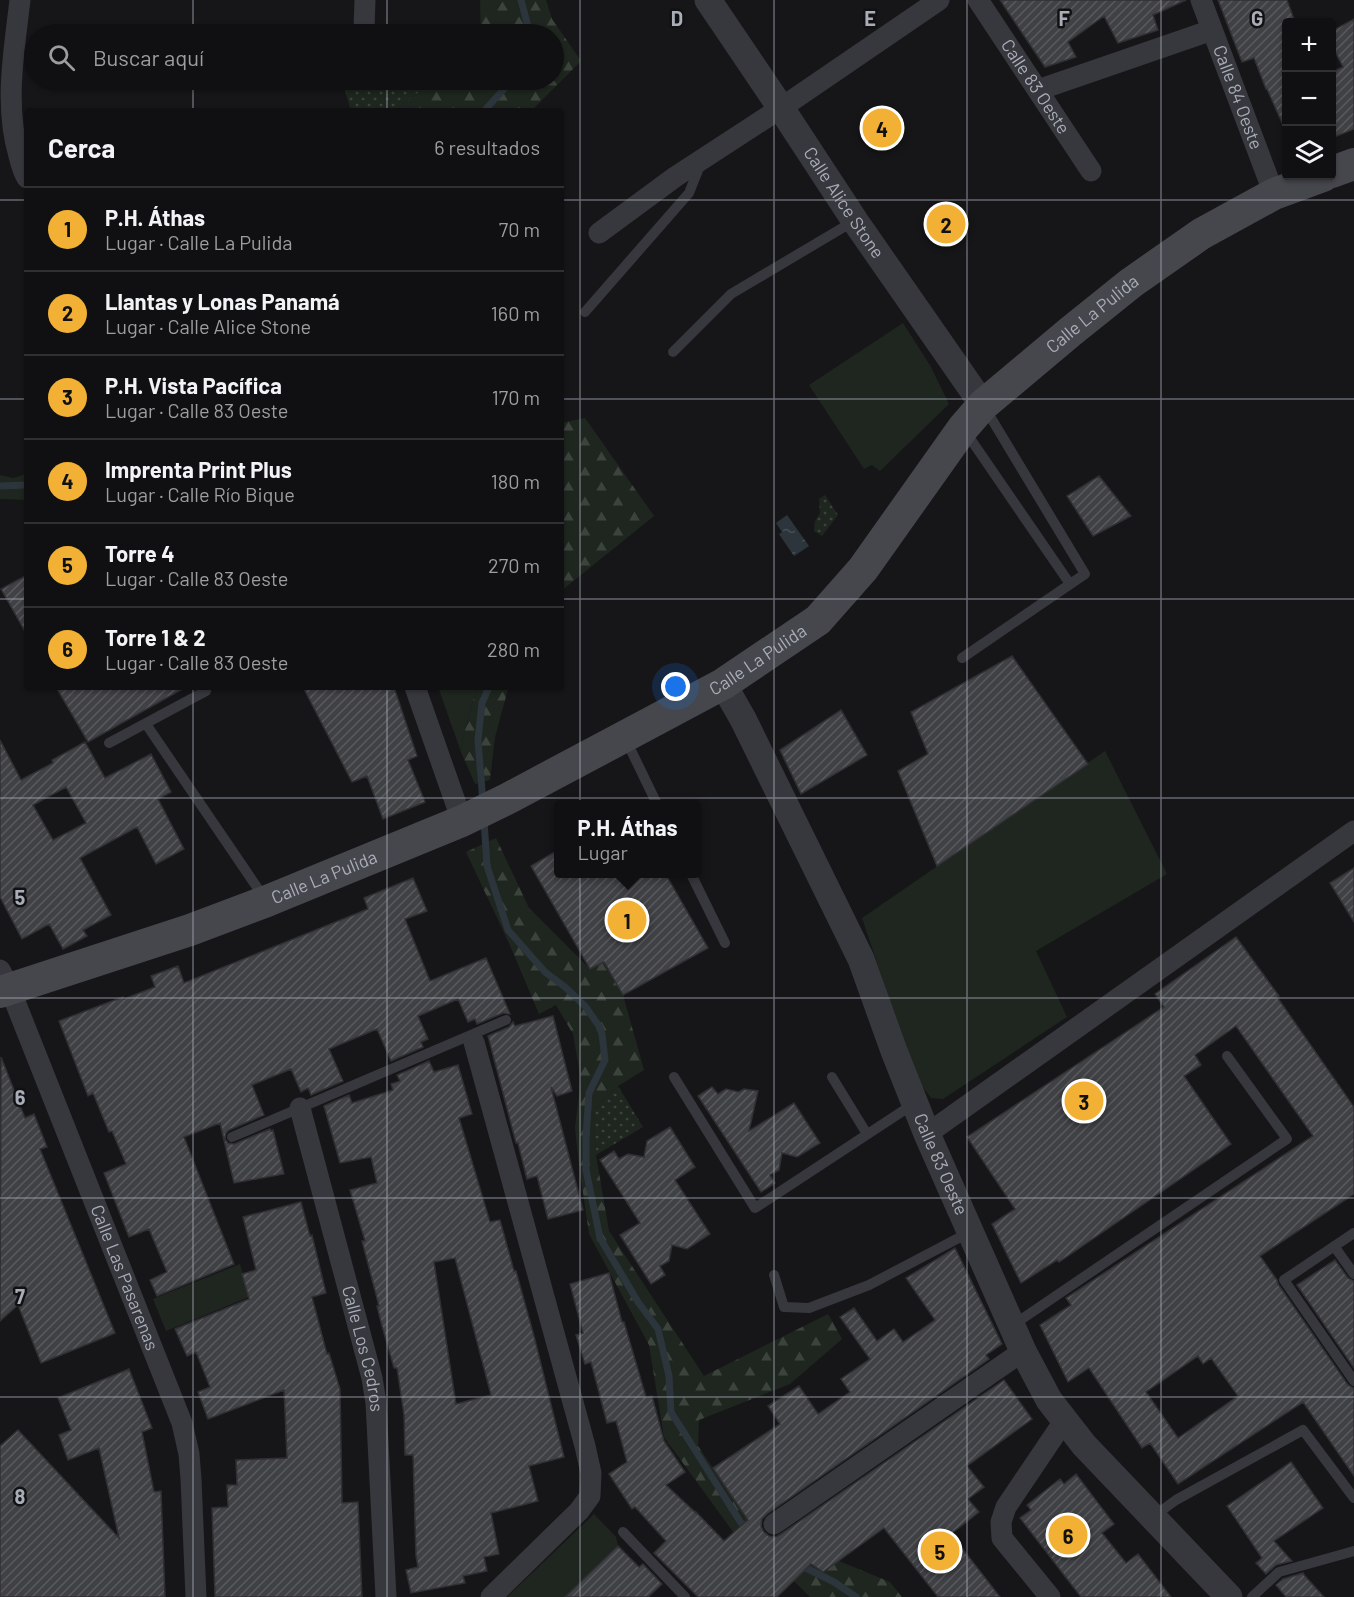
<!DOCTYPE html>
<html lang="es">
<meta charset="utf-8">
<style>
body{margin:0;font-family:Barlow,sans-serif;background:#1e1e20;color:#f1f3f6}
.controls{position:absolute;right:18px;top:18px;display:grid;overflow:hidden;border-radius:6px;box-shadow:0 2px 4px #0004}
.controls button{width:54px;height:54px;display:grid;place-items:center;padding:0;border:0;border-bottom:2px solid #303032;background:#101012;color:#f1f3f6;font:30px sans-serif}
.you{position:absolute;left:676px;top:687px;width:21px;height:21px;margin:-15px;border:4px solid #fff;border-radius:50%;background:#1a73e8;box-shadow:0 0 0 9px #1a73e833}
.badge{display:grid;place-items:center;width:39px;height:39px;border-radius:50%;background:#f2b134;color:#111;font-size:20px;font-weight:700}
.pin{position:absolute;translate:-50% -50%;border:3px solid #fff;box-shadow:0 2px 6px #0006}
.popup{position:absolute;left:554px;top:800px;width:147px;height:78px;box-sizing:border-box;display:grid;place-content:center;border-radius:6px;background:#101012;filter:drop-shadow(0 2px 4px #0005);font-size:20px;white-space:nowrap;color:#9c9d9f}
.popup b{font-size:22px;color:#f1f3f6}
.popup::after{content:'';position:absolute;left:50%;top:100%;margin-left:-12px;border:12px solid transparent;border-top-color:#101012}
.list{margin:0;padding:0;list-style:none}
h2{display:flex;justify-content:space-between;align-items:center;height:78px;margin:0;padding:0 24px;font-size:26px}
h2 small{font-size:20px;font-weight:400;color:#9c9d9f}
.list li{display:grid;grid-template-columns:39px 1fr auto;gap:18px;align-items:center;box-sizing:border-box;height:84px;padding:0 24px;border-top:2px solid #303032}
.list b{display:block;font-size:22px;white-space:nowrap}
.list p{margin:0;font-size:20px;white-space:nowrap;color:#9c9d9f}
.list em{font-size:20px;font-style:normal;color:#9c9d9f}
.icon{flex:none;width:33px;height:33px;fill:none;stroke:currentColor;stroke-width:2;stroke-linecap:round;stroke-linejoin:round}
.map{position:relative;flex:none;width:1354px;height:1597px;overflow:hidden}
.search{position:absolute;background:#101012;box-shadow:0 2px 4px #0004;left:24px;top:24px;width:540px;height:66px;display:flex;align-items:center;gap:15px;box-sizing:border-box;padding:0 21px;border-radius:33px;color:#9c9d9f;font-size:22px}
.panel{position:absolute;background:#101012;box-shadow:0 2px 4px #0004;left:24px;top:108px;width:540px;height:582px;border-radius:6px}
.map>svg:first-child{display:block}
.green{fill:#1e261f}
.forest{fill:url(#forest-firs)}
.park{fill:url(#park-dots)}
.water{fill:url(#water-ripples)}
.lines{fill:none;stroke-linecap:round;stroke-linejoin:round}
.stream{stroke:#2c353c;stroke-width:7}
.building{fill:url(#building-hatch);stroke:#303034;stroke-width:1.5;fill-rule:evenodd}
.service{stroke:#37383d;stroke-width:10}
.minor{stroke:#37383d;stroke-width:21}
.tertiary{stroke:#37383d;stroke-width:27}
.secondary{stroke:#45474d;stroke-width:32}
.grid{fill:none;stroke:#a8adb8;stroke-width:1.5;stroke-opacity:0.55}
.labels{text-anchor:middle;stroke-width:5;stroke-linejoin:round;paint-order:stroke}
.street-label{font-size:18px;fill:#a8adb8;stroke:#111113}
.grid-label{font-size:20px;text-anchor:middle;font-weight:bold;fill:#a8adb8;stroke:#111113;stroke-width:5;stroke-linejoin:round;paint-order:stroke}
</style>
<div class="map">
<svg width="1354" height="1597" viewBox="0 0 1354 1597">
<defs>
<pattern id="forest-firs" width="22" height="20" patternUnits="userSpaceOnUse" patternTransform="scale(1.5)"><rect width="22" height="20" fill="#1e261f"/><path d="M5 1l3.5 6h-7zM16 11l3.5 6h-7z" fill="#3c433d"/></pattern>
<pattern id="park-dots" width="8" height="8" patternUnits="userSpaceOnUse" patternTransform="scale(1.5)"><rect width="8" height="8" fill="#1e261f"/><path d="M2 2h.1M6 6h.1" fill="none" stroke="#3c433d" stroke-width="1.8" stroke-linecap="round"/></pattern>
<pattern id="water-ripples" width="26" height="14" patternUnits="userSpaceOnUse" patternTransform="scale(1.5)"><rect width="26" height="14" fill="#2c353c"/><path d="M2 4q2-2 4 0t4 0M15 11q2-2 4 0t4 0" fill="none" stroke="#485056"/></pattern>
<pattern id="building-hatch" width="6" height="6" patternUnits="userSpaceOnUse" patternTransform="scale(1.5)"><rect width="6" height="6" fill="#404145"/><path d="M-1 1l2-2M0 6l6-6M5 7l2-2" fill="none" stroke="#595a5e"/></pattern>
</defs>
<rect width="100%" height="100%" fill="#161618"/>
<path class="green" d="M903,323L931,367L949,404L880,471L872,465L864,469L809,385Z
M27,474V500L0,499V475L13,478Z
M438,687H477L463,737L461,752Z
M1105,751L1167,874L1036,951L1067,1017L943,1099L931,1098L921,1085L909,1058L862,918Z
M240,1264L249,1297L166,1331L153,1299Z
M594,1514L616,1537L618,1546L565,1597H507Z"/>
<path class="forest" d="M480,0H546L552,19L581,61L531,111H394L434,80H554V34H481Z
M585,418L654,516L561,591V423Z
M477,687H508V689L495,737L490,780L475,784L461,752L463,737Z
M496,838L529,908L590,969L604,962L623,995L644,1070L618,1086L593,1111L596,1155L609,1231L704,1376L828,1314L842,1339L790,1384L699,1420L698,1446L751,1524L823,1572L839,1561L890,1582L902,1597H810L794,1581L761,1560L734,1533L664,1437L649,1345L589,1234L579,1165L575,1128L581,1079L573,1034L556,1005L539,1014L509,943L466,852Z"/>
<path class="park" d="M342,80H434L394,111H351Z
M825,495L838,515L822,536L814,531L815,521L820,513L819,499Z
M618,1086L643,1127L596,1155L593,1111Z"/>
<path class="water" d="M787,515L809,546L794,556L779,534L782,532L776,523Z"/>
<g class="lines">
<path class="stream" d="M521,0L530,34
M484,111L512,80
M0,486L27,485
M483,803L478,740L482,703L489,687
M484,820L487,866L508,930L545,972L565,987L585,1006L599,1026L602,1034L605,1060L589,1093L586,1137V1170L600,1238L638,1302L658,1329L669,1376L671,1412L741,1523L750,1529
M800,1565L834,1582L856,1597"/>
</g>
<path class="building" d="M1000,0H1186L1153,15L1158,30L1118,43L1104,16L1068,42L1076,57L1045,67Z
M1218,0H1287L1295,22H1287V134L1267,89H1266L1254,58L1242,62Z
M1354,19V129L1332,138V72L1343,67L1332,46V31Z
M1099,476L1131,516L1093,536L1067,496Z
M27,575V635L1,589Z
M1012,656L1088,764L937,866L898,771L928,754L911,712Z
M56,687H186L88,742Z
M303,687H394L417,756L408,760L425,802L383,819L367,776L352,782Z
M841,710L867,755L801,794L780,750Z
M0,740L21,780L53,763L52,760L85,742L105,778L151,754L171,792L158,799L184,849L156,864L137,827L80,858L111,915L83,930L87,936L63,949L49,924L22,939L0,897ZM66,787L86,823L53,840L33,805Z
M558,850V873H665L708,948L623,995L604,962L590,969L531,866Z
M1354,868V922L1330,883Z
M413,878L427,911L405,919L430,981L486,958L510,1014L503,1013L477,1024L475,1019L468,1022L458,999L418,1016L428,1039L421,1042L423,1047L391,1061L377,1029L329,1049L343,1081L311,1095L308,1088L301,1092L291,1069L252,1085L264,1115L229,1130L226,1133L225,1139L228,1143L234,1144L270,1129L271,1131L273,1130L284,1174L234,1183L220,1123L184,1137L234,1264L157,1296L150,1280L167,1272L149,1229L129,1237L104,1173L126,1164L112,1131L109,1132L93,1093L88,1096L59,1021L123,997L124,999L155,987L151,976L178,966L184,983L368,909L364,898Z
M1236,937L1279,996L1277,997L1354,1107V1194L1260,1256L1277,1280L1278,1284L1348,1385L1354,1388V1476L1303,1402L1178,1484L1150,1443L1142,1448L1089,1368L1068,1382L1040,1325L1071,1305L1066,1298L1313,1136L1236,1026L1195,1055L1201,1065L1184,1076L1231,1144L1059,1262L1057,1260L1021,1283L992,1224L1015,1209L967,1137L1164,1007L1155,994ZM1198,1356L1203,1364L1211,1358L1238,1396L1178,1438L1146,1392Z
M553,1016L572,1091L557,1096L551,1087L583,1210L548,1219L537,1176L527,1179L518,1143H516L488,1036L509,1027L513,1022L515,1026Z
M1,1057L25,1118L34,1114L47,1147L40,1149L115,1333L41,1363L18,1305L0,1321Z
M429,1061L434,1072L458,1065L472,1114L459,1118L490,1222L500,1220L514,1271H516L534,1336L564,1457L529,1466L538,1501L491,1513L499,1554L484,1557L487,1571L463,1576L465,1583L411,1593L406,1570L418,1567L416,1556L413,1455H405L404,1415L397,1368H394L382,1326L377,1306H379L362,1241H365L350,1190L377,1183L371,1157L340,1163L324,1106L349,1095L352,1103L393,1090L391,1084L400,1081L397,1075ZM455,1258L491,1395L456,1404L434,1262Z
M712,1087L718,1094L726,1089L739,1092L744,1089L758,1091L749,1131L794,1103L820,1143L797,1157L782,1153L779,1170L770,1175L775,1183L761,1192L698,1096Z
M670,1127L695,1167L675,1180L710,1234L687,1249L672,1245L669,1261L660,1266L665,1275L651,1284L620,1235L640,1223L600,1160L614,1151L619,1159L628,1154L644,1157L647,1141Z
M301,1202L310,1236L312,1235L326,1293L312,1297L327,1354L329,1353L340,1389L342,1503L358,1502L362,1597H215L212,1508L228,1507L227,1485H237L236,1460L287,1458L284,1390L208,1419L198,1392L210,1387L196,1352L187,1356L175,1329L249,1299L242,1274L256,1270L243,1217Z
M955,1248L1002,1344L986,1355L989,1359L767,1514L762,1519L761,1526L764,1532L769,1536L776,1537L781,1534L1004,1380L1032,1419L967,1466L984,1487L968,1499L979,1512L951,1534L1000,1597H938L884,1528L823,1572L811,1564L777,1597H698L654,1553L666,1541L635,1507L632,1509L609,1474L627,1462L616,1421L607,1423L591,1362L585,1364L576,1335L583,1333L570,1284L609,1273L622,1322H624L646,1397L652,1396L664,1441L685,1472L666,1485L696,1513V1512L724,1541L748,1520L713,1468L780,1424L768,1406L799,1386L818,1414L850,1392L841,1379L870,1359L840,1317L854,1308L877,1341L894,1329L903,1342L935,1320L906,1278Z
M1335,1260L1348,1278L1354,1281V1368L1297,1285Z
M129,1369L152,1428L142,1432L154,1492L161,1491L165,1597H0V1446L18,1430L119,1538L99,1448L68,1460L59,1435L71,1430L58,1398Z
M1291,1462L1323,1508L1274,1541L1292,1561L1276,1565L1266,1574L1256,1563L1262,1558L1227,1506Z
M1076,1474L1114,1524L1102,1533L1126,1563L1138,1554L1171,1597H1081L1020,1518L1031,1510L1027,1505L1060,1479L1064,1484Z
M618,1546L639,1567L643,1564L662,1584L648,1597H565Z
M1303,1573L1305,1576L1324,1597H1286L1276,1585L1283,1579Z"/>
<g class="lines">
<path class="service" d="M585,312L689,193L701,163
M673,352L731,294L854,221
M965,431L1070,584
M962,658L1085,574L985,408
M146,724L265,899
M626,740L657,804
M109,743L206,691
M691,874L725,943
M674,1077L755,1208L915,1103
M832,1077L867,1134
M232,1137L506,1020
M1354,1233L1284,1280L1354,1381
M1334,1246L1354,1274
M774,1275L784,1307L809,1308L869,1285L970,1232
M1013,1325L1287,1139L1227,1056
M1154,1516L1176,1500L1303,1430L1354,1498
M623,1532L685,1597
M1252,1597L1279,1572L1354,1551"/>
<g class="minor">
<path d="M20,0C14,52 4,105 19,156C21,164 23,172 27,178"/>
<path id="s1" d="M978,0L1091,171"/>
<path id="s2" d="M1201,0L1274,194"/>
<path d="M360,34L364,29L365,0"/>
<path d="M1038,90L1212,30"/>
<path d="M599,233L675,177L781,108L939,0"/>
<path d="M415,687L462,821"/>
<path id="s3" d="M0,970L10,989L182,1423L189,1454L191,1479L196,1597"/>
<path d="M474,1042L585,1446L591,1473L590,1496L579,1511L491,1597"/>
<path id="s4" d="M300,1108L372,1378L376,1403L386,1597"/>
<path d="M927,1134L1354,831"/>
<path d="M774,1524L1023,1351"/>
<path d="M1050,1597L1002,1538L1001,1522L1006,1507L1064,1421"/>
</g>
<g class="tertiary">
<path id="s5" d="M708,0L781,108L855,221L983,405"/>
<path id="s6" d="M723,684L743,719L861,959L894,1051L927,1134L1023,1351L1049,1400L1084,1445L1229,1597"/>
</g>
<g class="secondary">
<path d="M1332,172L1354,164"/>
<path id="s7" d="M0,992L190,930L267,901L462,821L509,798L723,684L818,620L863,569L963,428L983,405L1070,332L1131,283L1201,234L1274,194L1323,176"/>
</g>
</g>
<path class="grid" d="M193,0V34M387,0V34M580,0V1597M774,0V1597M967,0V1597M1161,0V1597M193,80V111M387,80V111M0,200H27M561,200H1354M0,399H27M561,399H1354M0,599H27M561,599H1354M193,687V1597M387,687V1597M0,798H1354M0,998H1354M0,1198H1354M0,1397H1354"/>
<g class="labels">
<g class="street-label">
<text dy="6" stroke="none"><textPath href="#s1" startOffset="104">Calle 83 Oeste</textPath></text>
<text dy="6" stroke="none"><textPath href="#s2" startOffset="104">Calle 84 Oeste</textPath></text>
<text dy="6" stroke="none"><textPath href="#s5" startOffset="244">Calle Alice Stone</textPath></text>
<text dy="6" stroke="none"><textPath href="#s7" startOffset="1316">Calle La Pulida</textPath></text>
<text dy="6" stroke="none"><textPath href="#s7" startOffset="830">Calle La Pulida</textPath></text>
<text dy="6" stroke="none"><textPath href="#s7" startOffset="344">Calle La Pulida</textPath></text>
<text dy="6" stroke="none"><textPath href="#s6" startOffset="528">Calle 83 Oeste</textPath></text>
<text dy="6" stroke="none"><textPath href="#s3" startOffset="332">Calle Las Pasarenas</textPath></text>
<text dy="6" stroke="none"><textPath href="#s4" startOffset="249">Calle Los Cedros</textPath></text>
</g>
</g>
<g class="grid-label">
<text x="677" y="26">D</text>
<text x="870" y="26">E</text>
<text x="1064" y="26">F</text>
<text x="1257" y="26">G</text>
<text x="20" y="905">5</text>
<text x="20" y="1105">6</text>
<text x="20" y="1304">7</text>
<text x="20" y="1504">8</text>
</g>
</svg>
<div class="controls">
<button>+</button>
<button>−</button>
<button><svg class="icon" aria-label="layers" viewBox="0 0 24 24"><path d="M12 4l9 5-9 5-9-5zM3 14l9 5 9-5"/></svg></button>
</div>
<div class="you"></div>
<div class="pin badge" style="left:627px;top:920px">1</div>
<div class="popup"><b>P.H. Áthas</b>Lugar</div>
<div class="pin badge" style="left:946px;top:224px">2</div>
<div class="pin badge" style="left:1084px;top:1101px">3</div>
<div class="pin badge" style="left:882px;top:128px">4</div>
<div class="pin badge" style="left:940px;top:1551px">5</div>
<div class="pin badge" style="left:1068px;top:1535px">6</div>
<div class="search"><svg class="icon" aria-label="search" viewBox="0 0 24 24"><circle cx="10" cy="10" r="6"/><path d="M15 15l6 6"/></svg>Buscar aquí</div>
<section class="panel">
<h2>Cerca<small>6 resultados</small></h2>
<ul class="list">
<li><span class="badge">1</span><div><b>P.H. Áthas</b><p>Lugar · Calle La Pulida</p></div><em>70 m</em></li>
<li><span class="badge">2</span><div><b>Llantas y Lonas Panamá</b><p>Lugar · Calle Alice Stone</p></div><em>160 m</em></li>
<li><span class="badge">3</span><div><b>P.H. Vista Pacífica</b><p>Lugar · Calle 83 Oeste</p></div><em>170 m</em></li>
<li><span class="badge">4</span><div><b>Imprenta Print Plus</b><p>Lugar · Calle Río Bique</p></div><em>180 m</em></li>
<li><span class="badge">5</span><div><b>Torre 4</b><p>Lugar · Calle 83 Oeste</p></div><em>270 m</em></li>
<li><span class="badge">6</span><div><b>Torre 1 &amp; 2</b><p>Lugar · Calle 83 Oeste</p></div><em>280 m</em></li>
</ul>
</section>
</div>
